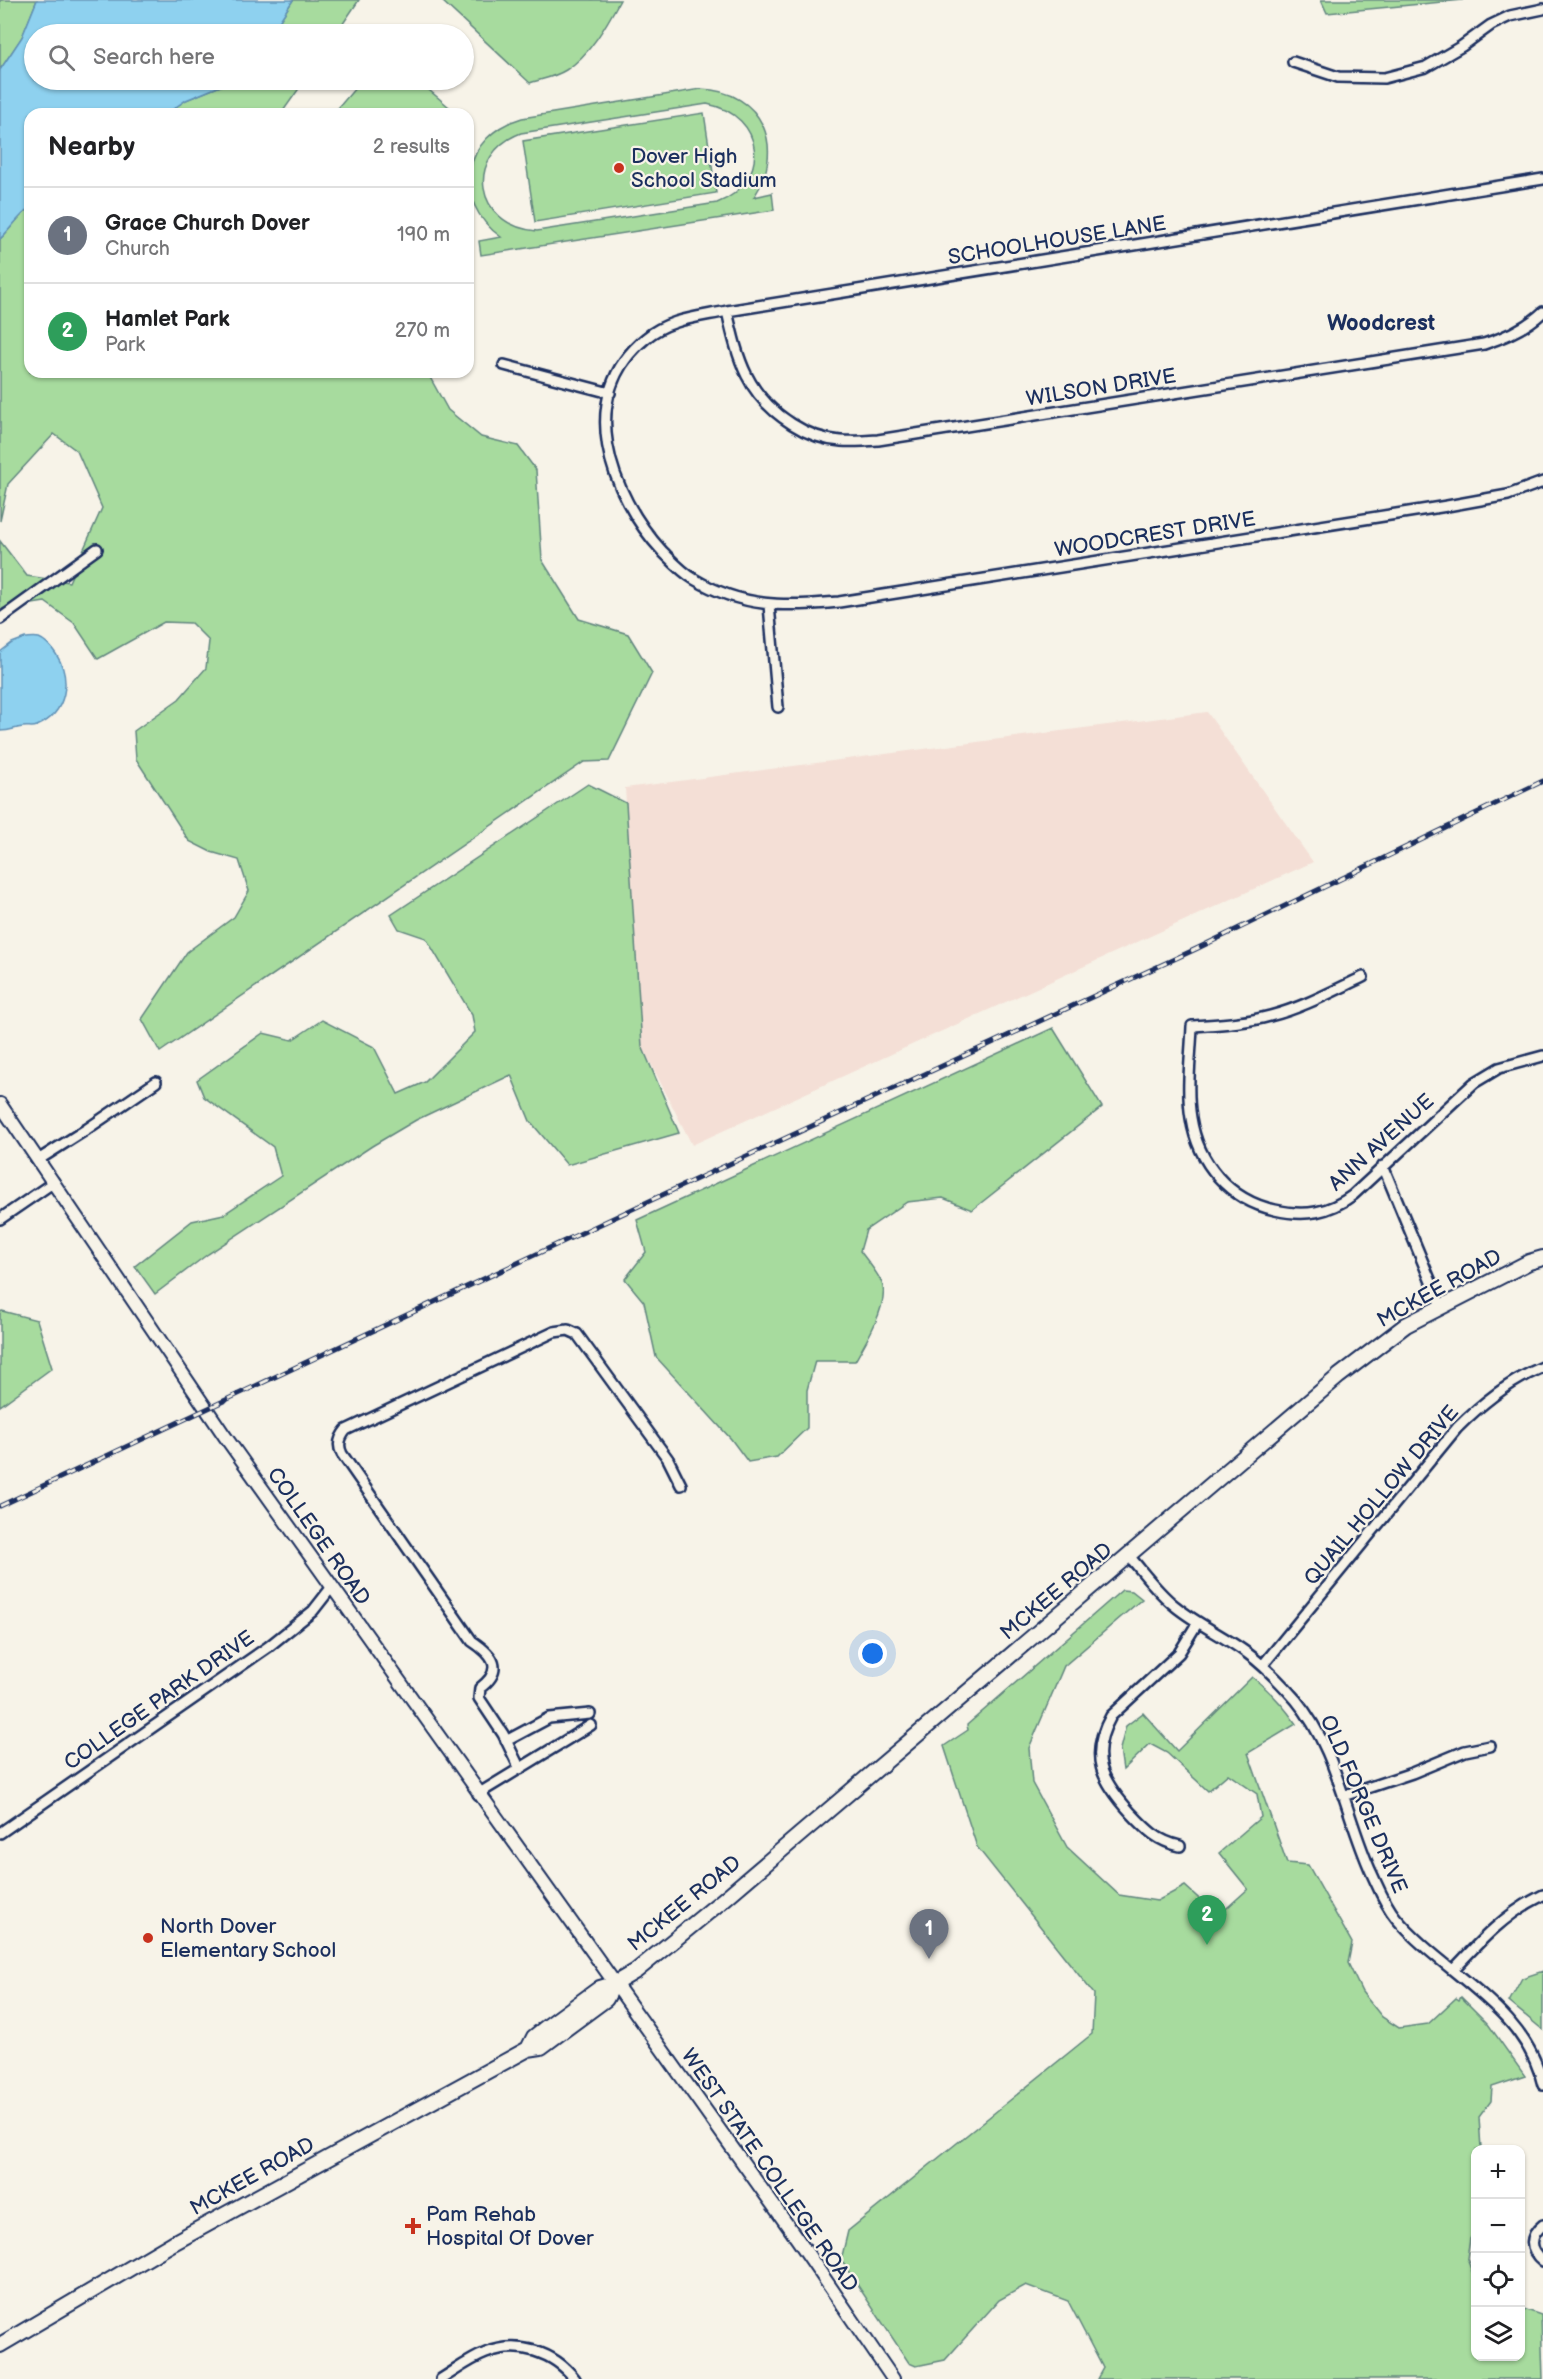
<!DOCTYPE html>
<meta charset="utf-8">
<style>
body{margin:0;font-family:"Balsamiq Sans",sans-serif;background:#f6f6f6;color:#202124}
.controls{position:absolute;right:18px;bottom:18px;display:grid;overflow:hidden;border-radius:12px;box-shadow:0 2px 4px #0004}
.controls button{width:54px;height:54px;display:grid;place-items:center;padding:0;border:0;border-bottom:2px solid #e0e0e0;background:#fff;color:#202124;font:30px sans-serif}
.you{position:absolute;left:873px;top:1654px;width:21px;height:21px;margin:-15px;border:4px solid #fff;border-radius:50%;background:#1a73e8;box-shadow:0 0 0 9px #1a73e833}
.badge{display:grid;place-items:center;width:39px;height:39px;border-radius:50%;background:#7c3aed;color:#fff;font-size:20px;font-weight:700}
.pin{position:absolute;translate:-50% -50px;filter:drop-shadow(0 2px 3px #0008)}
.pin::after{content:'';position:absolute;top:32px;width:21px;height:18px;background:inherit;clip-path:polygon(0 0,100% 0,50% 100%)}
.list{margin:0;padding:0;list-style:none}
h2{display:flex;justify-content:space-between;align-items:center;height:78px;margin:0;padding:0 24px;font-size:26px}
h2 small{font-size:20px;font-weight:400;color:#757577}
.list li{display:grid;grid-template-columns:39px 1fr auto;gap:18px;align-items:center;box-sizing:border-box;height:96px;padding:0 24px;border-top:2px solid #e0e0e0}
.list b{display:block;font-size:22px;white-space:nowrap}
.list p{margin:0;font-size:20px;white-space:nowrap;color:#757577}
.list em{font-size:20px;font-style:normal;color:#757577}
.icon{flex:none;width:33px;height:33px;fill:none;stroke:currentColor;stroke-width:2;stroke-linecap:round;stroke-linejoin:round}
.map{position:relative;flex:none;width:1543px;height:2379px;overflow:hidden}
.search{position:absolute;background:#fff;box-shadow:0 2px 4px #0004;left:24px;top:24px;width:450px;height:66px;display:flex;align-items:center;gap:15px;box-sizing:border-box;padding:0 21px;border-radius:33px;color:#757577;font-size:22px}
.panel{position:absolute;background:#fff;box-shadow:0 2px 4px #0004;left:24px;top:108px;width:450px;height:270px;border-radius:18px}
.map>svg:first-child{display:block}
.built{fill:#f4dfd6}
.green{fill:#a7db9e;stroke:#61857e;stroke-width:1.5;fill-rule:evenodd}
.water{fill:#8ed1ef;stroke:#6090b5;stroke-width:1.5}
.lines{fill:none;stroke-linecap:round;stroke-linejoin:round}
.minor-casing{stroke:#1b2f5e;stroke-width:14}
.tertiary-casing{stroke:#1b2f5e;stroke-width:16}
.secondary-casing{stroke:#1b2f5e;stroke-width:18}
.minor{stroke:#f7f3e8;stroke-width:9}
.tertiary{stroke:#f7f3e8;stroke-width:12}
.secondary{stroke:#f7f3e8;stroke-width:14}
.rail-casing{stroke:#1b2f5e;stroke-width:5}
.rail{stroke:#f7f3e8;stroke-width:3;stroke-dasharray:9;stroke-linecap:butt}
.poi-dot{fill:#c8321e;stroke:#f7f3e8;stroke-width:2}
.labels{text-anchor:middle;stroke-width:4.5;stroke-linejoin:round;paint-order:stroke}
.poi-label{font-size:21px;fill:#1b2f5e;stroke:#f7f3e8;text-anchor:start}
.street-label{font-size:21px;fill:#1b2f5e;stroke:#f7f3e8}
.neighbourhood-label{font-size:22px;font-weight:bold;fill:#1b2f5e;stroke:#f7f3e8}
</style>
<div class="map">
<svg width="1543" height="2379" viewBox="0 0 1543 2379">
<rect width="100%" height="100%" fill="#f7f3e8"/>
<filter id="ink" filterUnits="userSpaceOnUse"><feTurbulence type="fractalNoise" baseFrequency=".0167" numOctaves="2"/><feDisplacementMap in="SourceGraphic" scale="12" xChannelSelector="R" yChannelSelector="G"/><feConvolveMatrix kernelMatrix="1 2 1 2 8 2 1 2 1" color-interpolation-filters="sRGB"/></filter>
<g filter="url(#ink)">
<path class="built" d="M1207,712L1313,862L692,1145L642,1046L625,788Z"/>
<path class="green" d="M0,0H37L22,37L0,70Z
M293,0H359L336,34H271Z
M441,0H620C607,24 590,55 566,70C555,77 542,79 530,83Z
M1321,0H1463L1327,13Z
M235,80H305L281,114H166L186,100Z
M362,80H417L455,112L453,114H333Z
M701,89C763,91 786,148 754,197L772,193L774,210L481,255L479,241L501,237C450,200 463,135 522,118ZM707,104C765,115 772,181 717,203L537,231C474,226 464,155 521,133Z
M704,113L716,193L535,222L523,141Z
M30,208V372H427L448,410L481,437L518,446L536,470L542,560L579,619L628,634L652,673L609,761L584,762L160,1052L142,1019L187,952L234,917L249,891L239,860L211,852L189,841L136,759L134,731L179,699L206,668L209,641L191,623L164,622L98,659L74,623L45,602L0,609V541L27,576L69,582L102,508L77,451L54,434L8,484L0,521V239C11,229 18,216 30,208Z
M588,784L626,803L642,1046L679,1133L567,1165L530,1121L511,1075L416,1120L372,1146L208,1254L155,1294L135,1266L192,1221L224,1214L281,1176L273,1147L204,1097L197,1080L263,1033L292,1040L322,1020L374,1047L398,1094L425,1082L475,1032L472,1015L426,938L399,929L391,915Z
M1053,1028L1102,1107L972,1210L943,1198L907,1202L866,1230L860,1251C866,1259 882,1278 883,1287C887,1307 865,1344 855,1361H815L807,1390V1428L777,1457L748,1462L731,1439L656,1357L644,1302L625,1279L646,1252L637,1220Z
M2,1311L37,1320L52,1368L0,1406V1312Z
M1122,1590L1132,1591L1142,1599L1064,1666L1029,1748L1032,1783L1067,1847L1119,1895L1157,1901L1185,1886L1218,1916L1248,1889L1219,1853L1261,1817L1257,1794L1228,1774L1208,1791L1167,1753L1150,1744L1123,1770L1120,1749L1126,1726L1143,1713L1177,1751L1252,1677C1269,1690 1284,1706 1296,1724L1248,1753L1287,1863L1308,1865L1352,1943L1348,1963L1362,1992L1382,2017L1399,2028L1428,2024L1456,1998L1459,2000L1461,1997L1488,2024L1525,2076L1492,2087L1491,2101L1479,2117L1481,2149L1476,2150L1475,2231L1470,2239L1467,2259L1475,2279L1476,2356H1520L1521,2308L1541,2315L1543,2379H1097L1103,2368L1068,2301L1026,2285L999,2300L945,2360L916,2366L909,2363L841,2260L848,2231L1092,2034L1094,1994L977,1847L944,1746L968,1730L967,1725Z
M1543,1971V2030L1509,2002L1522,1978Z"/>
<path class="water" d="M37,0H293L271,34H34V80H235L186,100L166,114H30V208C18,216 11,229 0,239V70L22,37Z
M25,638C29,638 35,637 39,638C47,641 52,648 56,654C72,679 67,713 37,726C32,728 28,726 23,727C13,728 12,731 0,731V652L12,643Z"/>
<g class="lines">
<g class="minor-casing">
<path id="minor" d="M1293,62L1338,77L1384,78L1426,67L1462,46L1491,25L1510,16L1543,9
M1543,179L727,311C700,317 668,319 646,338C574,396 610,495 663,552C672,561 682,572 694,579C743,608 785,607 839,602L1447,506L1508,495L1543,482
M727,311C738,360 747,396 792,424C806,433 824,440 841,441C853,442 866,441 878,440L1484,344C1506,337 1526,328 1543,312
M504,365L610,393
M769,605L778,707
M0,619L97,549
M1363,977C1333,991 1302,1008 1270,1016C1245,1023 1218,1024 1192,1026C1191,1056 1186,1088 1191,1118C1198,1163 1229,1200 1275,1210C1305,1217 1329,1213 1353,1195L1474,1083L1499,1068L1543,1056
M38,1160L87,1129L156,1082
M1383,1166L1441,1306
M0,1219L54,1182
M1129,1556C1144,1573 1157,1592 1175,1606C1197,1624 1224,1636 1247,1653C1265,1666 1281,1683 1296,1700C1337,1749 1346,1818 1372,1874C1379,1889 1385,1905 1396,1918C1443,1974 1526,2007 1543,2085
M1263,1665L1457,1428C1482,1403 1509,1381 1543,1367
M506,1741L549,1718L590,1714
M520,1769L503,1734L479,1698L480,1688C505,1669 493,1655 472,1641L342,1454C337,1445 340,1437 346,1430L554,1332L568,1330L577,1334L668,1459L681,1485
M478,1794L591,1725
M1343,1796L1412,1773L1465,1751L1490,1746
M0,1833L268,1647L313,1611L331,1588
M1180,1846C1157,1841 1146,1829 1131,1813C1102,1781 1088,1757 1111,1716L1179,1653L1198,1622
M1453,1970C1480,1941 1506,1913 1543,1895
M1543,2225C1529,2236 1529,2250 1543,2261
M441,2379C456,2370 470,2359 486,2353C518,2340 554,2352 575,2379"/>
</g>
<g class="tertiary-casing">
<path id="tertiary" d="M0,1104L224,1435L798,2240L893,2379"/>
</g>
<g class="secondary-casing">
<path id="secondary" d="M528,2049L534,2037L544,2029L600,1988L614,1984L636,1971L723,1900L1339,1376L1406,1325L1529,1262L1543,1258
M0,2345L173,2243L528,2049L541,2047L606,1999L614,1984"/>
</g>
<use href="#minor" class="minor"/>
<use href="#tertiary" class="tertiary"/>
<use href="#secondary" class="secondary"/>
<g class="rail-casing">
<path id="rail" d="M0,1506L675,1189L1196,949L1543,781"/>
</g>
<use href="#rail" class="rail"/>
</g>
</g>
<g class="poi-dot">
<circle cx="619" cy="168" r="6"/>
<circle cx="148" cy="1938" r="6"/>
<path d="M410 2217h6v6h6v6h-6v6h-6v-6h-6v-6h6z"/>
</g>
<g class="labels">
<g class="poi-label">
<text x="631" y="163">Dover High<tspan x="631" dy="24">School Stadium</tspan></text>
<text x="160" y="1933">North Dover<tspan x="160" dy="24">Elementary School</tspan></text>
<text x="426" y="2221">Pam Rehab<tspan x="426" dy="24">Hospital Of Dover</tspan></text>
</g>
<g class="street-label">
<text transform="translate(1057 240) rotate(-9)" y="7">SCHOOLHOUSE LANE</text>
<text transform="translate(1101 387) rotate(-9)" y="7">WILSON DRIVE</text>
<text transform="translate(1155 534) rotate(-9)" y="7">WOODCREST DRIVE</text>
<text transform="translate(1381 1142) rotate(-42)" y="7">ANN AVENUE</text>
<text transform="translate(1439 1288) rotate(-29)" y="7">MCKEE ROAD</text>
<text transform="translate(1381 1495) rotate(-50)" y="7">QUAIL HOLLOW DRIVE</text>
<text transform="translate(319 1536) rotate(55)" y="7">COLLEGE ROAD</text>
<text transform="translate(1056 1591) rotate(-40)" y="7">MCKEE ROAD</text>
<text transform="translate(159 1700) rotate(-35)" y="7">COLLEGE PARK DRIVE</text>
<text transform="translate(1364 1804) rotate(67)" y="7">OLD FORGE DRIVE</text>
<text transform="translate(684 1903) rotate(-39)" y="7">MCKEE ROAD</text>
<text transform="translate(770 2170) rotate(55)" y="7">WEST STATE COLLEGE ROAD</text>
<text transform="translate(252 2176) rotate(-29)" y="7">MCKEE ROAD</text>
</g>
<g class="neighbourhood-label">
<text x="1381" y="330">Woodcrest</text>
</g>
</g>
</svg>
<div class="controls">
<button>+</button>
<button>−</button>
<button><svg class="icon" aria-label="locate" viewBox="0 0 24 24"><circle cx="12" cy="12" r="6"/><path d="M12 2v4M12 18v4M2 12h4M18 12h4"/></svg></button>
<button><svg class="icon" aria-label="layers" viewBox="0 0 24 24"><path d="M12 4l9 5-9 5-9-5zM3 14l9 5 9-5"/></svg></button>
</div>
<div class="you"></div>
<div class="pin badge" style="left:929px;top:1959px;background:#6b7280">1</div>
<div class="pin badge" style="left:1207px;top:1945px;background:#2e9e5b">2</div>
<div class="search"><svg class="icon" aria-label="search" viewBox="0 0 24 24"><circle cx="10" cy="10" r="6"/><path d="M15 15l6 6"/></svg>Search here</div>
<section class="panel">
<h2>Nearby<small>2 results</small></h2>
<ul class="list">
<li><span class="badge" style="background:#6b7280">1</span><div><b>Grace Church Dover</b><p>Church</p></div><em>190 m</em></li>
<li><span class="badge" style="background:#2e9e5b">2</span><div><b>Hamlet Park</b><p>Park</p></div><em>270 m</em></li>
</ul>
</section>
</div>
